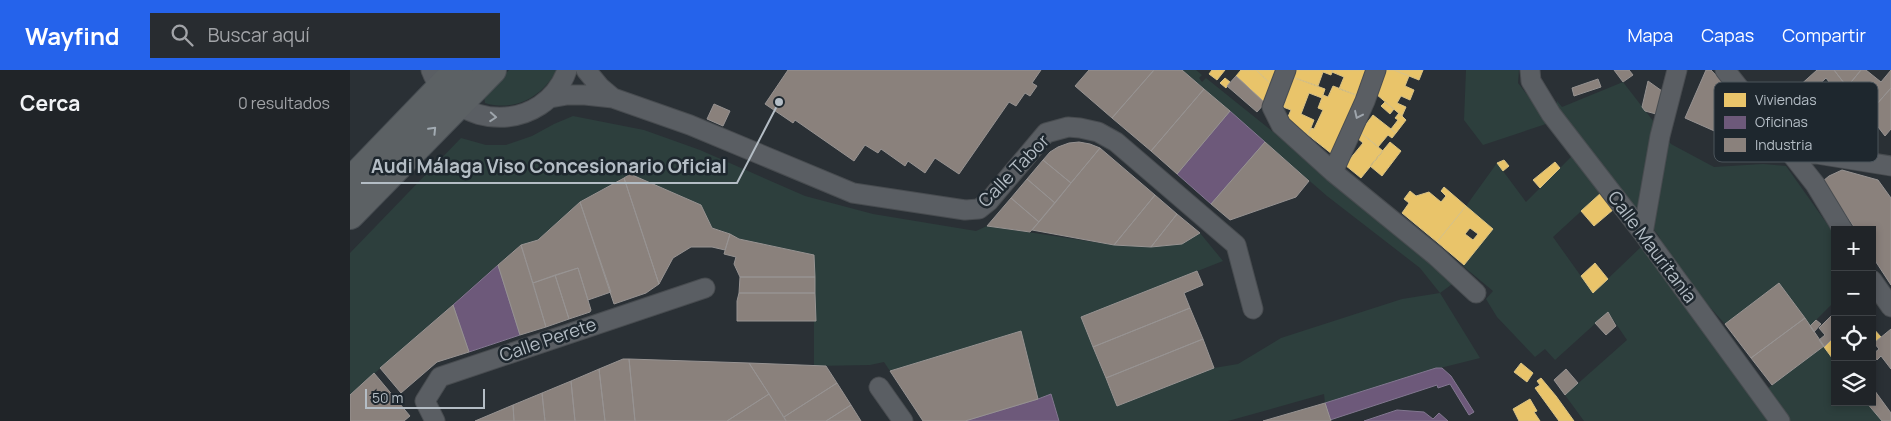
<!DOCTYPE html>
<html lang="es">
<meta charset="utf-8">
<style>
body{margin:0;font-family:Manrope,sans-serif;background:#282c30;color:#f1f3f6}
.controls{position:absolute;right:15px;bottom:15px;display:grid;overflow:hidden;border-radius:0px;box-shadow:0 2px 8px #0003}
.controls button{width:45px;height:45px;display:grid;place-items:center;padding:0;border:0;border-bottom:1px solid #3d4145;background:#202428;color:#f1f3f6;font:25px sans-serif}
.scale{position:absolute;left:15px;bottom:12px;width:120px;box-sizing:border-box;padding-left:5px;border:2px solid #b4bdc5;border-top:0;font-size:14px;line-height:18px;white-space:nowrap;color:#b4bdc5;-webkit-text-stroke:4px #1e272e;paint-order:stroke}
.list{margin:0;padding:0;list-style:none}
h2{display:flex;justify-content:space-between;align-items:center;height:65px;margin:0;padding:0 20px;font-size:21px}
h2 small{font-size:16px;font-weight:400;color:#a2a4a8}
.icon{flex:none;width:28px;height:28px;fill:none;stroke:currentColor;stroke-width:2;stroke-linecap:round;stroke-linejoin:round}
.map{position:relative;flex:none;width:1541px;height:351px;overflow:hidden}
header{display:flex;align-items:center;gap:30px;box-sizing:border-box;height:70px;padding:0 25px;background:#2563eb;color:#fff}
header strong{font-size:24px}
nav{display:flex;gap:28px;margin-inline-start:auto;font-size:18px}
.search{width:350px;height:45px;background:#282c30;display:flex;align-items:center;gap:12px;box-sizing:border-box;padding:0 18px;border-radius:0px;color:#a2a4a8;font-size:19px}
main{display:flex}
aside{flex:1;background:#202428}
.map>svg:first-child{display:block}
.green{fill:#2d3f3d}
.homes{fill:#e9c46a;stroke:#d9c285;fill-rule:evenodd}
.offices{fill:#6d597a;stroke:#827790}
.industry{fill:#8a817c;stroke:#979392}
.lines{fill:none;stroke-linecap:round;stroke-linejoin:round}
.street-casing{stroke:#484c50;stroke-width:21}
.primary-casing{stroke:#474d52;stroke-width:30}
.street{stroke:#5a5e63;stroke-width:19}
.primary{stroke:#5c6164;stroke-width:28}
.oneway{stroke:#9ea5ac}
.oneway2{stroke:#a2abb2}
.labels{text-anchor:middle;stroke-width:5;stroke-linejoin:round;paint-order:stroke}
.street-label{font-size:18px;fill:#b4bdc5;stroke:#1e272e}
.key{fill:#1e272e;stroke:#4b545b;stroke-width:1}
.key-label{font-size:14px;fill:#b4bdc5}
.leader{fill:none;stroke:#b4bdc5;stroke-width:2}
.callout-dot{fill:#b4bdc5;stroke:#1e272e;stroke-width:2}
.callout-label{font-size:19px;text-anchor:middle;font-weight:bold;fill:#b4bdc5;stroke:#1e272e;stroke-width:5;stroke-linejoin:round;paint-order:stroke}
</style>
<header>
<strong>Wayfind</strong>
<div class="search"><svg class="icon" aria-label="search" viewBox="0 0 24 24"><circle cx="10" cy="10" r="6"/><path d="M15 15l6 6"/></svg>Buscar aquí</div>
<nav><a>Mapa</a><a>Capas</a><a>Compartir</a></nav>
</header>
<main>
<aside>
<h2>Cerca<small>0 resultados</small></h2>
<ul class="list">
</ul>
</aside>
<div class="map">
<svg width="1541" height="351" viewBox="0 0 1541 351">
<rect width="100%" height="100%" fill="#2a3035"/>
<path class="green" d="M159,0H207C192,27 165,42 135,33L134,26Z
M832,0H846L852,5L849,8L852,12L856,8L1080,188L1105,212L1090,223L1130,288L1086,299L975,333L974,324L878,351H709L701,325L688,329L671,262L540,301L534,292L520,295L464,296V185L389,169L373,161L362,158L351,135L280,104L230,132L188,170L169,176L0,325V183L111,68L136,75H156L182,66L204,54L223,46L294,60L350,80L455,126L523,144L626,161L637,156L764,175L801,177L832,174L850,163L873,191L731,247L767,336L864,298L888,294L931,268L1052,229L1090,223L1070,198L977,126Z
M1116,0H1169L1168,13L1199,53L1133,75L1114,50Z
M1273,12L1321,74L1364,97L1413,94L1436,96L1485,165V231L1460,256L1429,213L1375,254L1322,195L1309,166L1289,141H1285L1206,41L1207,31L1212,37Z
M1223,85L1252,122L1203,167L1243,223L1292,176L1424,351H1234L1215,325L1277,270L1258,242L1205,290L1195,279L1185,287L1147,247L1136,229L1143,221L1113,196L1143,159L1116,136L1147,93L1176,132Z
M1474,276L1485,292V332H1516L1532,351H1434L1413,322Z"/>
<path class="homes" d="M862,0H875L867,10L859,4Z
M891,0H906L920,13L915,33L886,6Z
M906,0H925L927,2L922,15Z
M945,0H983L981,5L973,2L968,16L942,7Z
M983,0H1018L1009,26L989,19L994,7L982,2Z
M1036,0H1044L1059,6L1055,16L1064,20L1060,30L1051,26L1047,33L1056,37L1052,46L1026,24Z
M1044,0H1073L1069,10Z
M942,7L975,19L972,28L959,23L951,44L964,50L958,65L937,49L941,40L933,37L936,30H934Z
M875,8L880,12L876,18L870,13Z
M983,16L1009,26L982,84L958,65L961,58L964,59L973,40L968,38L973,25L978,27Z
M1035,32L1044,39L1040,44L1031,36Z
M1049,43L1056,50L1046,63L1041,59L1048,50L1045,48Z
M1023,45L1046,63L1042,68L1038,65L1028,77L1010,62Z
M1010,62L1033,81L1011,108L995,95L1013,73L1006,67Z
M1040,72L1051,81L1032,106L1020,96Z
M1154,90L1159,96L1153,101L1147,93Z
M1205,92L1210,98L1190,118L1183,110Z
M1094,117L1116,136L1087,172L1052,143L1059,133L1054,129L1060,121L1066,126L1079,122L1091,132L1096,126L1091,121Z
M1252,122L1264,139L1244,156L1231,141Z
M1116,136L1143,159L1114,195L1087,172ZM1120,158L1128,164L1123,170L1115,164Z
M1245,193L1258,209L1243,223L1231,206Z
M1522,257L1531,267L1522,274Z
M1485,266V292L1474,277Z
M1171,293L1183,303L1177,312L1164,302Z
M1191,308L1206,326L1224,351H1209L1185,318L1190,315L1187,311Z
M1180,329L1187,341L1184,342L1190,351H1169L1163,339Z"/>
<path class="offices" d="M880,41L915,72L861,134L827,104Z
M148,195L170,265L119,282L103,235Z
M1086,298H1092L1101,306L1124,342L1119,345L1100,314L1088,318L1087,315L980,350L975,333Z
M701,324L709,351H615L688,329Z
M1047,340L1074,342L1083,349L1089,343L1098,351H1014Z"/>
<path class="industry" d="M438,0H691L682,13L687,16L680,26L675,23L666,36L659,32L609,104L585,88L575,103L558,91L555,96L531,79L528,83L515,75L504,91L445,50L443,53L415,34Z
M739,0H804L762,48L725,16Z
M804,0H832L854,19L801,81L762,48Z
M1264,0H1279L1283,5L1273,12Z
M1356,0H1361L1375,15L1364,40L1394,54L1387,46L1393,38L1405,52L1397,63H1369L1335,48Z
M1467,0H1484L1508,31L1499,38L1476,8L1446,36L1455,49L1472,37L1485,56L1477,62L1480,71L1440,74L1418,44Z
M1484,0H1511L1497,17Z
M1511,0H1516L1531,12L1541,0V18L1518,44L1497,17Z
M886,6L915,33L907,42L877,16Z
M1248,9L1251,17L1224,26L1222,18Z
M1298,11L1312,21L1306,44L1295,41L1292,37Z
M1541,18V59L1535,66L1518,44Z
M854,19L880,41L827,104L801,81Z
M364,34L380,41L373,56L357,49Z
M729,72L740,74L750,78L721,113L693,90L700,82L708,77L719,73Z
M915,72L959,111L946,127L880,150L861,134Z
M750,78L805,125L764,175L682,160Z
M693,90L721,113L705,133L677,109Z
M1492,100L1528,110L1541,128V215L1522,186V160H1506L1473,111L1479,106Z
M280,104L351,135L362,158L380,164L375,180L362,177H341L323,188L309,214L274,108Z
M274,108L309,214L296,223L264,234L230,132Z
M677,109L705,133L689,152L661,128Z
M805,125L827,144L801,177L764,175Z
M661,128L689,152L680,162L637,156Z
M230,132L261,222L238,230L228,198L183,213L171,175L188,170Z
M827,144L850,163L832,174L801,177Z
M380,164L389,169L464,185L465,207H390L384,194L386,187L374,184Z
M171,175L196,257L170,265L148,195Z
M228,198L241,240L240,242L219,249L205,205Z
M847,201L853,215L834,223L840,238L743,277L731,247Z
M205,205L219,249L196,257L183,213Z
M390,207H465V223H389Z
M1429,213L1455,248L1401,288L1375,254Z
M389,223H465L466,251H387V231Z
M103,235L119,282L87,292L51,323L30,298Z
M840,238L853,269L756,308L743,277Z
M1258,242L1266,256L1256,265L1245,253Z
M1483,244L1485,245V266L1474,277L1469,270L1475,265L1469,258Z
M1455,248L1474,276L1422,315L1401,288Z
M1466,250L1471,254L1464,262L1460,256Z
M1541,259V299L1531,286L1527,290L1523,284L1529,279L1524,273Z
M671,261L688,329L615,351H573L540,301Z
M853,269L864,298L767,336L756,308Z
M273,289H279L285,351H255L249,299Z
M279,289L399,293L419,324L377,351H285Z
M399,293L476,296L487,313L434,347Z
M249,299L255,351H225L221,311Z
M1216,299L1228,313L1215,325L1204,310Z
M24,303L60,346L54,351H0V325Z
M221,311L225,351H195L192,323Z
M487,313L501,335L476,351H436L434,347Z
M1522,317L1541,343V351H1532L1516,332H1522Z
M192,323L195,351H164L163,335Z
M419,324L436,351H377Z
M975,333L981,351H913Z
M163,335L164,351H125Z
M501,335L511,351H476Z"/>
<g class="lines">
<g class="street-casing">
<path id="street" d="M81,0C105,63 195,63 217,0
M236,0L250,17L263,28
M936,0L922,37L931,55L983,102L1086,186L1126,223
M1180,0L1181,11L1201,44L1293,163L1430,351
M1375,0L1465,114L1493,160
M200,28L217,25H235L263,28L340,55L503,123L615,140L629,139L639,131L696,63L718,57L730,58L748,62L766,72L886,175L903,239
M1442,84H1467L1541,96
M983,102L1015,31L1026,0
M1293,163L1310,66L1327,0
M1522,210L1541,237
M529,317L553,351
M85,351L75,331L90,307L355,218"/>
</g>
<g class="primary-casing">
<path id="primary" d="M0,112L108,0
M0,145L142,0"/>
</g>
<use href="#street" class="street"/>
<use href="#primary" class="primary"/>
</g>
<defs><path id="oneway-chevron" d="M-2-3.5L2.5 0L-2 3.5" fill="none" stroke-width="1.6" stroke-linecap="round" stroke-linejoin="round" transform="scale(1.25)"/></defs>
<g class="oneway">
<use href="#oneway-chevron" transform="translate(1008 45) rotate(115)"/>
<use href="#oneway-chevron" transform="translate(143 47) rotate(4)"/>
</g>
<use class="oneway2" href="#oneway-chevron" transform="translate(83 60) rotate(-46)"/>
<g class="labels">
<g class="street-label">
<text transform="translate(664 101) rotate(-46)" y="6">Calle Tabor</text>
<text transform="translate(1302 177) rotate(53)" y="6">Calle Mauritania</text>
<text transform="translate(198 270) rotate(-19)" y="6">Calle Perete</text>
</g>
</g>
<rect x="1364" y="12" width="164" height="80" rx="8" class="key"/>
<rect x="1374" y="23" width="22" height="14" fill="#e9c46a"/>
<rect x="1374" y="46" width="22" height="13" fill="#6d597a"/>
<rect x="1374" y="68" width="22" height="14" fill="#8a817c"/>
<g class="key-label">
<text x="1405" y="35">Viviendas</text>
<text x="1405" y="57">Oficinas</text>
<text x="1405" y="80">Industria</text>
</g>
<path class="leader" d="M429 32L387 113H11"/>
<circle class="callout-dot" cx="429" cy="32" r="5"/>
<g class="callout-label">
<text x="199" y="103">Audi Málaga Viso Concesionario Oficial</text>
</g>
</svg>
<div class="controls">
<button>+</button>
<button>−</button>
<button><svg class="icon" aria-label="locate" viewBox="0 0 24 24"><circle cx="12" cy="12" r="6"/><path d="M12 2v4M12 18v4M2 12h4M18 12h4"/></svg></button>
<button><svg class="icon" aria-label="layers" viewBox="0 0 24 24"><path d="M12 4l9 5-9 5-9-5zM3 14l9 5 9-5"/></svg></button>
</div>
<div class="scale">50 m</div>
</div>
</main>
